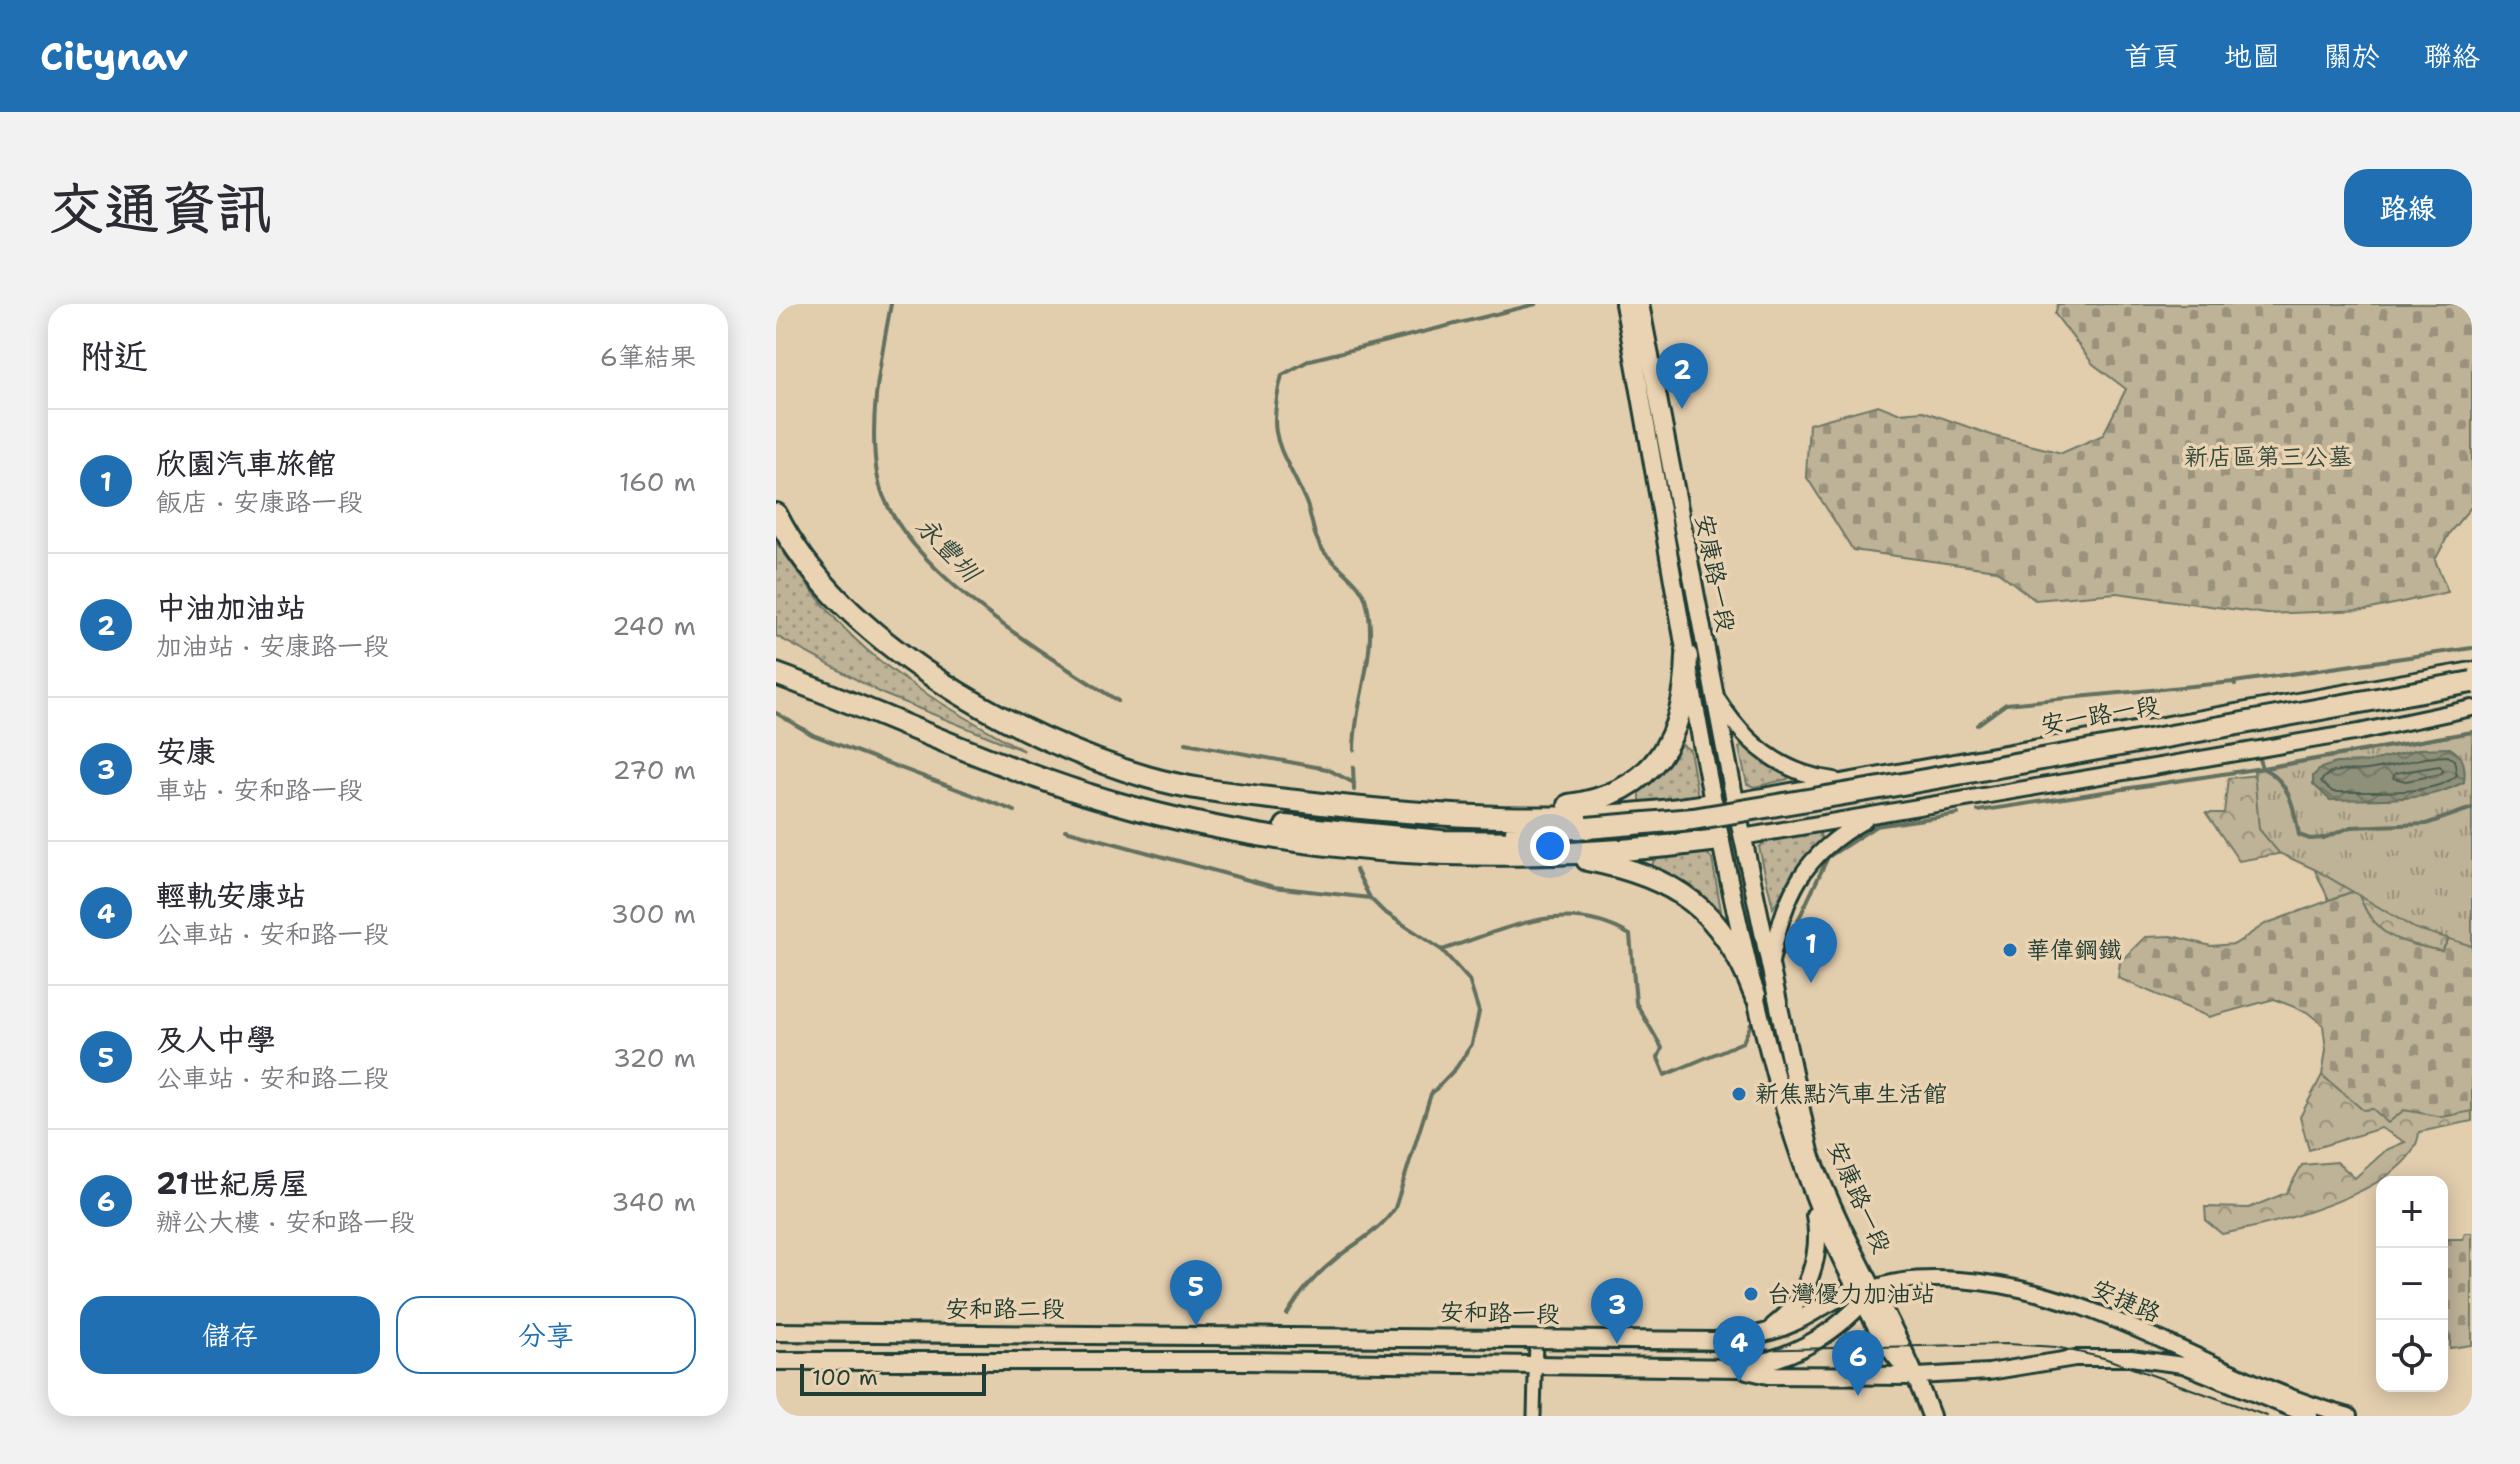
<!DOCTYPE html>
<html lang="zh-TW">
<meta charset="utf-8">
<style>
body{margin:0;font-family:"Shantell Sans","LXGW WenKai TC",sans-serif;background:#f2f2f3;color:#2b2b33}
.controls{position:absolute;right:24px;bottom:24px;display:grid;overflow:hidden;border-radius:16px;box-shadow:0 4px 20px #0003}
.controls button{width:72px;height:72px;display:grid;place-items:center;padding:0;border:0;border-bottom:2px solid #e1e1e2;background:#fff;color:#2b2b33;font:40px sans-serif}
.scale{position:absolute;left:24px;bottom:20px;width:186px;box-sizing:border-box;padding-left:8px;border:4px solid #1f3d34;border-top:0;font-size:22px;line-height:28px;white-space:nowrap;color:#1f3d34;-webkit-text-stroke:6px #ead3b2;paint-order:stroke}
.you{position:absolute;left:774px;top:542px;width:28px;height:28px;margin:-20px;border:6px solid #fff;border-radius:50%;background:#1a73e8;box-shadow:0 0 0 12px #1a73e833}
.badge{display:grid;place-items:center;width:52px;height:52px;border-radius:50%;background:#1f6fb2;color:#fff;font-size:26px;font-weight:700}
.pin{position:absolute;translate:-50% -66px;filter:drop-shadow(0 2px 4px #0008)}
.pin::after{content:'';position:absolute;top:42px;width:28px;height:24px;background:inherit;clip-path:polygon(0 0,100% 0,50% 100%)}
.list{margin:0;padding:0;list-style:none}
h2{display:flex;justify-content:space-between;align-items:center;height:104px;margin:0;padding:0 32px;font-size:34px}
h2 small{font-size:26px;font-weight:400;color:#7c7c81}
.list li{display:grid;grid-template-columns:52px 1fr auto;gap:24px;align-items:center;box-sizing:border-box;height:144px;padding:0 32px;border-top:2px solid #e1e1e2}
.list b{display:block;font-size:30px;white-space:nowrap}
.list p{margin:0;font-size:26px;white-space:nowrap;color:#7c7c81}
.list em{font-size:26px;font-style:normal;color:#7c7c81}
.actions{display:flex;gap:16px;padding:24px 32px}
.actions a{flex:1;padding:18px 0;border:2px solid #1f6fb2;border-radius:24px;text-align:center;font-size:28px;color:#1f6fb2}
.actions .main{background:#1f6fb2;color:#fff}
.icon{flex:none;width:44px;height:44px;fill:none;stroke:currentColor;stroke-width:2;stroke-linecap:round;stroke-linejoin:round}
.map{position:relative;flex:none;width:1696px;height:1112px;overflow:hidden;border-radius:24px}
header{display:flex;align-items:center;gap:48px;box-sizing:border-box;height:112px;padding:0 40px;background:#1f6fb2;color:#fff}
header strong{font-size:38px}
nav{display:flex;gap:44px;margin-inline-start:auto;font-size:28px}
.intro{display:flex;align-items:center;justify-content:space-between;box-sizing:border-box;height:192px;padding:0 48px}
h1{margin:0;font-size:56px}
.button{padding:20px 36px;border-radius:24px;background:#1f6fb2;color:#fff;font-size:28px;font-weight:700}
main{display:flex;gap:48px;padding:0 48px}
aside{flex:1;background:#fff;border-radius:24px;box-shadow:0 4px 20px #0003}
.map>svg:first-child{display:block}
.grass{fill:url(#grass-dots);stroke:#6e7866;stroke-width:2}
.forest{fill:url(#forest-crowns);stroke:#6e7866;stroke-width:2}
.cemetery{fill:url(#cemetery-stones);stroke:#6e7866;stroke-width:2}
.park{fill:url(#park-tufts);stroke:#6e7866;stroke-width:2}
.water{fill:url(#water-waves);stroke:#626f5e;stroke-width:2}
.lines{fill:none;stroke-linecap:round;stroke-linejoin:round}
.shore{stroke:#4c5e50;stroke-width:2}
.stream{stroke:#626f5e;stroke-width:4}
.minor-casing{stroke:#1f3d34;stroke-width:17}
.tertiary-casing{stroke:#1f3d34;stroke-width:20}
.secondary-casing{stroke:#1f3d34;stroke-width:22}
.motorway-casing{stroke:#1f3d34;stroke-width:26}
.minor{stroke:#ead3b2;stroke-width:11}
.tertiary{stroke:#ead3b2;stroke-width:14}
.secondary{stroke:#ead3b2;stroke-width:16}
.motorway{stroke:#ead3b2;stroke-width:20}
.tram{stroke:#1f3d34;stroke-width:2}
.motorway-bridge-casing{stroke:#1f3d34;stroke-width:26;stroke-linecap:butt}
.motorway-bridge{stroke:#ead3b2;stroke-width:20}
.poi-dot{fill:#1f6fb2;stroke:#ead3b2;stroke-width:3}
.labels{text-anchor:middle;stroke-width:7;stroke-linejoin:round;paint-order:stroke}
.park-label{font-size:24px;fill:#2f493e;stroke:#ead3b2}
.street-label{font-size:24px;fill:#1f3d34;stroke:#ead3b2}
.poi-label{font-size:24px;fill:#1f3d34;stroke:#ead3b2;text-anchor:start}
.water-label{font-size:26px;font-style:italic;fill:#30493e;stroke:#ead3b2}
</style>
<header>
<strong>Citynav</strong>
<nav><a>首頁</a><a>地圖</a><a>關於</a><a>聯絡</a></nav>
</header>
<div class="intro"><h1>交通資訊</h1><a class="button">路線</a></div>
<main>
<aside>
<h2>附近<small>6筆結果</small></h2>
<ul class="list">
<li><span class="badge">1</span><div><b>欣園汽車旅館</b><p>飯店 · 安康路一段</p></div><em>160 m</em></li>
<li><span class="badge">2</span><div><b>中油加油站</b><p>加油站 · 安康路一段</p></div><em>240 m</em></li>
<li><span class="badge">3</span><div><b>安康</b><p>車站 · 安和路一段</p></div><em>270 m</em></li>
<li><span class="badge">4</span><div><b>輕軌安康站</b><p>公車站 · 安和路一段</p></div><em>300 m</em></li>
<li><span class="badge">5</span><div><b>及人中學</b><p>公車站 · 安和路二段</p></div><em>320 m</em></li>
<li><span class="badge">6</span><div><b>21世紀房屋</b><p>辦公大樓 · 安和路一段</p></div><em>340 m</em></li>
</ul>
<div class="actions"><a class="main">儲存</a><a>分享</a></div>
</aside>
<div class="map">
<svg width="1696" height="1112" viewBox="0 0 1696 1112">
<defs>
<pattern id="grass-dots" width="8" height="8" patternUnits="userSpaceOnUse" patternTransform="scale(2)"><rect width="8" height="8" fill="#beb297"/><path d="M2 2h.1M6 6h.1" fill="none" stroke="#9a927c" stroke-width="1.8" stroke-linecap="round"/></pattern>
<pattern id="forest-crowns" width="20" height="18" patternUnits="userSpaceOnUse" patternTransform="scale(2)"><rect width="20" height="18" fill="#beb297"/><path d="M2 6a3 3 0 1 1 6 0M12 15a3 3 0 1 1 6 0" fill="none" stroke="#9a927c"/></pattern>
<pattern id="cemetery-stones" width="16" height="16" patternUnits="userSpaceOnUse" patternTransform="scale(2)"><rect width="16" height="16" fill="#beb297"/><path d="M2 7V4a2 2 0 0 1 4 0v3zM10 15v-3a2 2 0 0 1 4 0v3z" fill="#9a927c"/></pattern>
<pattern id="park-tufts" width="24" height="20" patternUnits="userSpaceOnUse" patternTransform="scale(2)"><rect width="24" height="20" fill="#beb297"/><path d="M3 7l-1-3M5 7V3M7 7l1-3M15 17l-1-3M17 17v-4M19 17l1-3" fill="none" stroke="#9a927c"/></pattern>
<pattern id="water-waves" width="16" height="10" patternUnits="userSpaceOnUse" patternTransform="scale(2)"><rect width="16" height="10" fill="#8f907a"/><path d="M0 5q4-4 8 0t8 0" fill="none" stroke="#747765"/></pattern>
</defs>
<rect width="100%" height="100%" fill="#e2cdad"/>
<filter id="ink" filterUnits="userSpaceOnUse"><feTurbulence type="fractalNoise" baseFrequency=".0125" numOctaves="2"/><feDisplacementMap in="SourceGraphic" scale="16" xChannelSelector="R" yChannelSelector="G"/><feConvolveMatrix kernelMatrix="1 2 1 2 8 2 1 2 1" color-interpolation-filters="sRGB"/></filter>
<g filter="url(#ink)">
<path class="grass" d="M0,238C24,271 48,305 78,334C126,381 190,413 248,447L107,390L0,332Z
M905,440L914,446L922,493L868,500L864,497V487L882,471Z
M968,440L1011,470L1012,475L978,483L971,480L963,444Z
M1043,528L1047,537L1023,560L997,604L983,543L990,537Z
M928,546L936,555L945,606L904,576L876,561L879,554Z"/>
<path class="forest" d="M1501,469L1676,629L1666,647C1619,637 1597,633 1581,586L1553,596L1529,545L1463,557L1430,509H1448L1452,474Z
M1546,771L1587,805C1625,802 1659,814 1696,807V817L1643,828C1639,886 1494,921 1446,930L1430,917L1429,903L1473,904L1510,889L1526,861L1561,858L1579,874L1610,846L1629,838L1605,824L1533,846L1524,813Z"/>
<path class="cemetery" d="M1282,0H1696V202L1674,228L1659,256L1672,288L1590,306L1491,310L1341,289L1259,296L1220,266L1077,246L1030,172L1033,120L1102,101L1122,109L1147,107L1221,133L1286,149L1327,131L1350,85L1317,60L1279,10Z
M1581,586C1597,633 1619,637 1666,647L1676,629L1696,624V807L1667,813L1628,806L1612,819L1597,805L1587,806L1546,771L1550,746L1547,721L1531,708L1498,695L1433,713L1342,674L1344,658L1369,633L1396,632L1435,642L1459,640L1489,620Z
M1689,929H1696V1041L1674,1044V1033L1666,1032V957L1672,935H1687Z"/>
<path class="park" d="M1696,429V642L1638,624L1540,566L1503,549L1483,525L1478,467Z"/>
<path class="water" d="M1674,444C1688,452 1690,462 1688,478C1648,500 1599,494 1554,496L1537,480V472L1545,464L1560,459L1592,458L1642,445Z"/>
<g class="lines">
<path class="shore" d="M1672,452L1678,456L1681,471C1658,493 1589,487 1557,488L1545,478C1553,462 1576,468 1591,466C1619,463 1643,452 1672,452Z
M1664,462L1667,466L1665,470L1630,477L1617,474L1619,469Z"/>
<path class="stream" d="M115,0C105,55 92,114 101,170C116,260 270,351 342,397
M1458,378L1696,344
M0,409L37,431L239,507
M1201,421L1230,400L1458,378L1459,381
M410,439L551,465L578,479
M578,446C578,396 605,343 589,294C583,277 561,263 549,249C536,233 537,215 530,198C505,141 489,137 506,71L534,56L760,0
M1481,449L1486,464L1696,428
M577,463L578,486
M1202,507L1486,464C1513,476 1518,503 1523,531L1534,535L1548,534L1575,523L1650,520L1696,504
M289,526L498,583L594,594
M666,646C730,625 791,593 854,631L860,699L886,744L882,754L889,771L967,738L977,716
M1002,659L1052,553L1100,522L1182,510
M511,1010C524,988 542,969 562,953C582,937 604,927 619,904L655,790L680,764L696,740L703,708L693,676L666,646L607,607L594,594L580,566"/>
<g class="minor-casing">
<path id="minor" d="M758,1112L760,1034"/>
</g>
<g class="tertiary-casing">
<path id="tertiary" d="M942,396C969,439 1007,470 1058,476
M959,497L1696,366
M966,533L1583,428L1696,404
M995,658C1008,591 1027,550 1089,516
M1099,984C1125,974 1155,974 1183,976C1325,985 1439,1076 1573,1112
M1141,1072L1213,1068L1299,1054H1355L1407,1061L1534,1112"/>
</g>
<g class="secondary-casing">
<path id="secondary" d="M848,0C888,208 917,419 964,626C993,755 1021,875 1085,993C1101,1022 1111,1050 1139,1071
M864,0L959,497L1034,848C1067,939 1122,1021 1155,1112
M998,1022C1031,997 1047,951 1039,911
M0,1028L937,1037C964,1035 991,1031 1016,1019C1041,1008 1061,990 1089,985
M0,1057H467L963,1064C1021,1053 1062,1029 1099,984
M971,1066L992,1071L1141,1072"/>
</g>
<g class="motorway-casing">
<path id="motorway" d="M0,210C63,337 241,435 371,473C419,487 471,491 520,497C656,513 800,523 936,500
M0,370C104,408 204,456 310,490C516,554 730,564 943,536
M793,501C879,489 909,433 911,352
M510,522L665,537L761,538
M740,526L804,524
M811,556C900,573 946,605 979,691"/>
</g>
<use href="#minor" class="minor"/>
<use href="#tertiary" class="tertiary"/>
<use href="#secondary" class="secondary"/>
<use href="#motorway" class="motorway"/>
<path class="tram" d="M0,1038L972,1046L1232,1040L1280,1043L1328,1054L1491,1112"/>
<g class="motorway-bridge-casing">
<path id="motorway-bridge" d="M811,524L917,515L1104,484L1696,378"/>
</g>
<use href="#motorway-bridge" class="motorway-bridge"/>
</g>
</g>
<g class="poi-dot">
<circle cx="1234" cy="646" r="8"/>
<circle cx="963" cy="790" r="8"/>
<circle cx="975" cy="990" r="8"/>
</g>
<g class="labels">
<g class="park-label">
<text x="1492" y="161">新店區第三公墓</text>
</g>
<g class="street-label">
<text transform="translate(939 269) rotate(79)" y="8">安康路一段</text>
<text transform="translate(1324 411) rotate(-10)" y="8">安一路一段</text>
<text transform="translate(1083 893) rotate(66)" y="8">安康路一段</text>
<text transform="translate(1350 997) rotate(23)" y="8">安捷路</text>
<text x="229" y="1013">安和路二段</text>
<text transform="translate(724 1009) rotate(1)" y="8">安和路一段</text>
</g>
<g class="poi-label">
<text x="1250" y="654">華偉鋼鐵</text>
<text x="979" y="798">新焦點汽車生活館</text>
<text x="991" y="998">台灣優力加油站</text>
</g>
<g class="water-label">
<text transform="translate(172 245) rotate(46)" y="9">永豐圳</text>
</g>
</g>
</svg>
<div class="controls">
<button>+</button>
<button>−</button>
<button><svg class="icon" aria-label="locate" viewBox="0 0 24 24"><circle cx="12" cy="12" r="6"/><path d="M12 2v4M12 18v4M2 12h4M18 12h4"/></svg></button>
</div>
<div class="scale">100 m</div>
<div class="you"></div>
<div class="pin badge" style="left:1035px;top:679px">1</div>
<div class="pin badge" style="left:906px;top:105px">2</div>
<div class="pin badge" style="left:841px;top:1040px">3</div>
<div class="pin badge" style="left:963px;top:1078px">4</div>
<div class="pin badge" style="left:420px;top:1022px">5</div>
<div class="pin badge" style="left:1082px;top:1092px">6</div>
</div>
</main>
